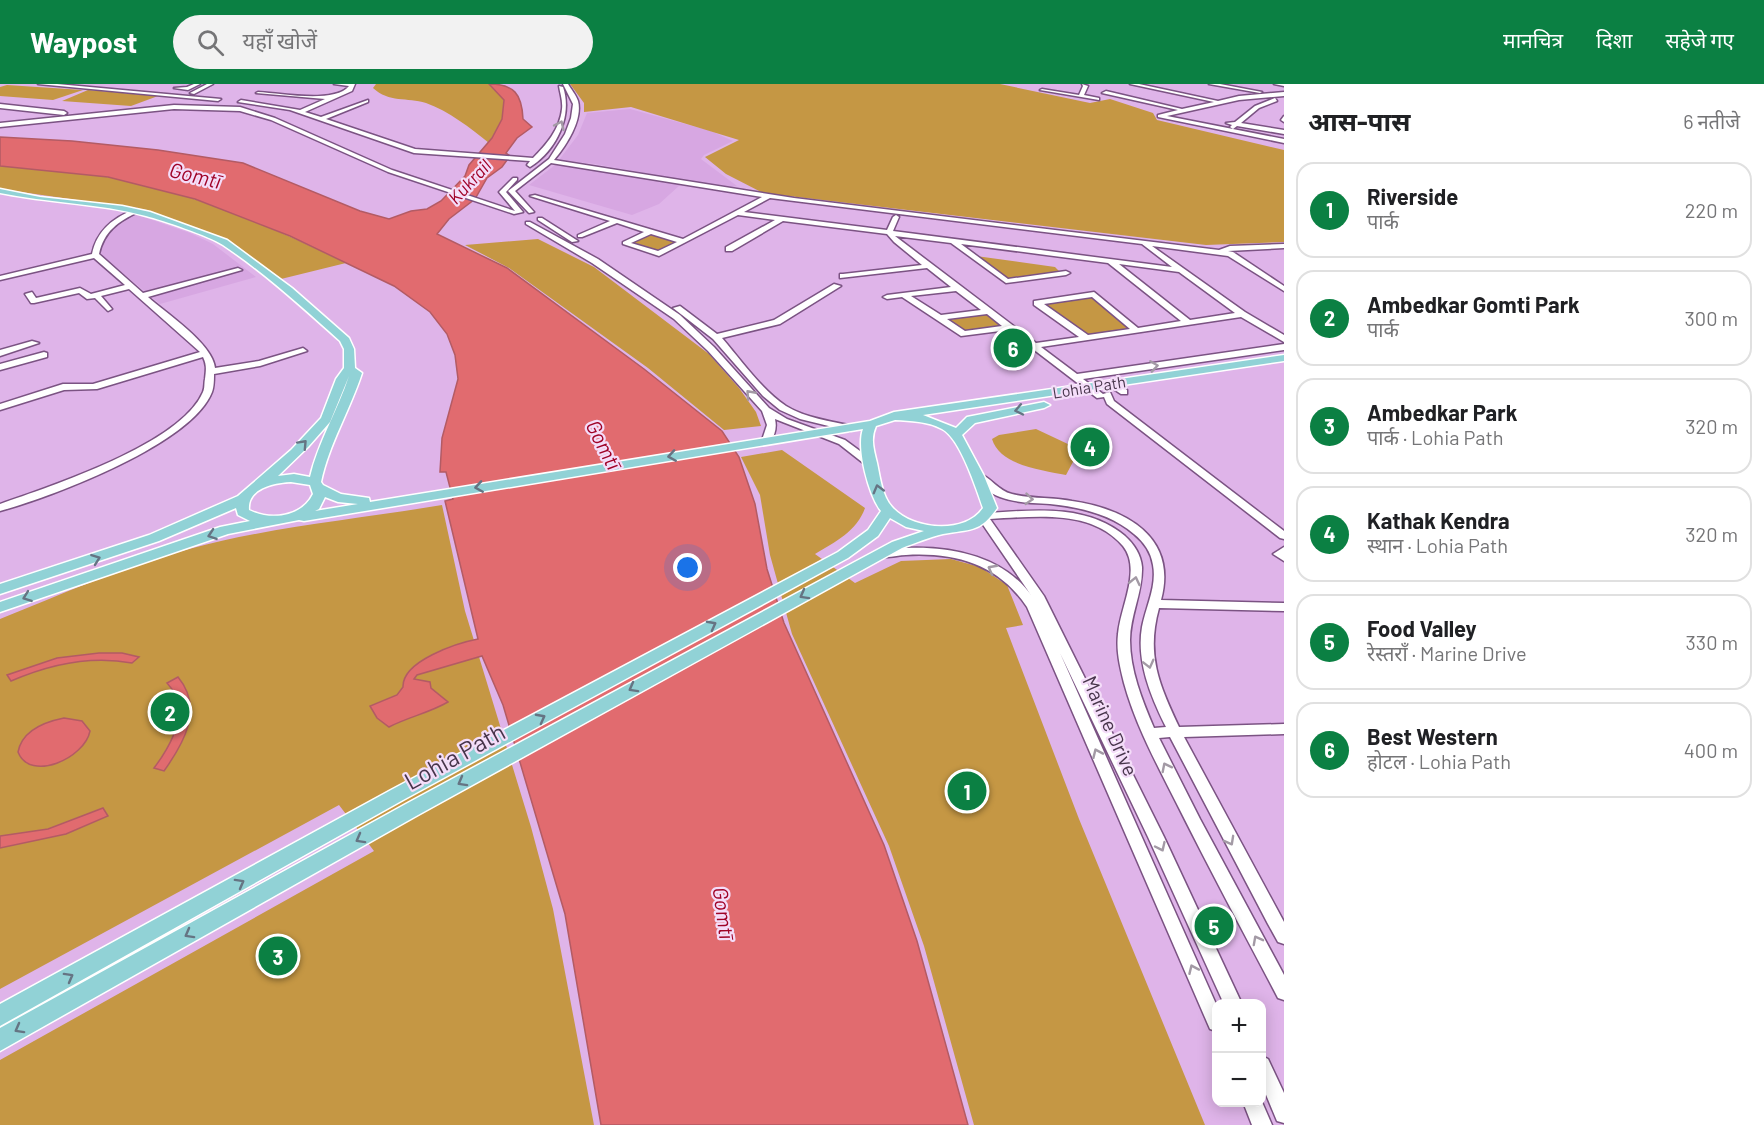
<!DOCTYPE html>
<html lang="hi">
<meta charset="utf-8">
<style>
body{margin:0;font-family:Barlow,"Noto Sans Devanagari",sans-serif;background:#f2f2f2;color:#202124}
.controls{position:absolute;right:18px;bottom:18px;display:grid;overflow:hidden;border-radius:12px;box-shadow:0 3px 15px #0003}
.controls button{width:54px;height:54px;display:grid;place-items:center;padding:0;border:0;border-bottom:2px solid #e0e0e0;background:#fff;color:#202124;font:30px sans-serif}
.you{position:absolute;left:688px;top:484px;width:21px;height:21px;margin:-15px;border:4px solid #fff;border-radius:50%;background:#1a73e8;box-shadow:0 0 0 9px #1a73e833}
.badge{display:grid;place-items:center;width:39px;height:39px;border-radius:50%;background:#0b8043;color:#fff;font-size:20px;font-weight:700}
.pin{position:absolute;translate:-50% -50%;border:3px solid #fff;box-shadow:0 2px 6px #0006}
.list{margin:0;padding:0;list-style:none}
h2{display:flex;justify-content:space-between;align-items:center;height:78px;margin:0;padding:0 24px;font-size:26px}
h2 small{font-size:20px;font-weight:400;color:#757577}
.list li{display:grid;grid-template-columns:39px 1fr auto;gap:18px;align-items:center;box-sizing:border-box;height:96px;margin:0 12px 12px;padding:0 12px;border:2px solid #e0e0e0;border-radius:18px}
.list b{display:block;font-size:22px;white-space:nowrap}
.list p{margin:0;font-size:20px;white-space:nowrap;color:#757577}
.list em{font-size:20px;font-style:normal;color:#757577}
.icon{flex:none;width:33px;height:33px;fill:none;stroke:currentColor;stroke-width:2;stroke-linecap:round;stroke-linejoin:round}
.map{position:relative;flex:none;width:1284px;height:1041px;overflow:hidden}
header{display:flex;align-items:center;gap:36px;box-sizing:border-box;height:84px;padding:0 30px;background:#0b8043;color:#fff}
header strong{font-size:28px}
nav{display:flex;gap:33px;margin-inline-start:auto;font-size:21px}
.search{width:420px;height:54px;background:#f2f2f2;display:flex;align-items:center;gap:15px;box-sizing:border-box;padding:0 21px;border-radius:33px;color:#757577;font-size:22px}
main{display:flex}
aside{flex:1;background:#fff}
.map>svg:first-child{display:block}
.built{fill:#d7a7e2}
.green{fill:#c59744}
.water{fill:#e16b6f;stroke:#b35b64;stroke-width:1.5}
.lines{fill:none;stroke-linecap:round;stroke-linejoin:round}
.minor-casing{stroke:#7b5383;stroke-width:3}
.major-casing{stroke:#fff;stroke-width:3}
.minor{fill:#fff;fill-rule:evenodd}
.major{fill:#91d2d6;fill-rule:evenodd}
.oneway{stroke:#a39aa5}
.oneway2{stroke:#657483}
.labels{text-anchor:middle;stroke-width:4.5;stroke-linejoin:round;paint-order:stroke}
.far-street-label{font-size:16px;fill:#47354b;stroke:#f4ddf9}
.far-water-label{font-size:18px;font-style:italic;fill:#9f0227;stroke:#f4ddf9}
.street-label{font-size:20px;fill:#47354b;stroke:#f4ddf9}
.water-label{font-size:21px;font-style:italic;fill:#9f0227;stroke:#f4ddf9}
.near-street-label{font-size:24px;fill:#47354b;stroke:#f4ddf9}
</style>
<header>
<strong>Waypost</strong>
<div class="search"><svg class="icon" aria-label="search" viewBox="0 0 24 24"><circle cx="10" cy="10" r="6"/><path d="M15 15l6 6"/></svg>यहाँ खोजें</div>
<nav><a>मानचित्र</a><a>दिशा</a><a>सहेजे गए</a></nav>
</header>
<main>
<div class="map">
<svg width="1284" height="1041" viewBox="0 0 1284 1041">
<rect width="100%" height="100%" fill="#dfb4e9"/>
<path class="built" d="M630,25L711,47L733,57L704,71L701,75L737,102L728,104L595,80L559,76L578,51L587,29Z
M555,81L584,84L680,101L659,120L632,131L529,101Z
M135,130L190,149L213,160L256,193L160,220L101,171L100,161L108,149Z"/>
<path class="green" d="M376,0H489L504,16L502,35L489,59C470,44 449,27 426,19C407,13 389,19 373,4Z
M570,0H1000L1090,19L1110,15L1153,29L1157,36L1284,66V158L1206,161L763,109L726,90L705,73L739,56L631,23L584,28V19Z
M7,1L83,6L53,16L0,12V3Z
M88,6L158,12L131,22L62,17Z
M0,82C44,86 89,88 132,98C206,114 278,146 346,179L281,195L226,156L147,126L0,105Z
M650,150L676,158L656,167L629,159Z
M538,155L594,183L709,270L739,304L756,328L761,342L724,346L648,284L509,184L465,161Z
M976,172L1055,183L1060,188L1008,195Z
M1093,212L1130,245L1087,251L1042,220Z
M987,230L1003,242L965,248L949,236Z
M1036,345L1087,369L1093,374L1074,376L1066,391C1043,386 1000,382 992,355L999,351Z
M782,366L865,424C857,447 835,458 815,470L855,499L901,477L951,475L980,483L1007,501L1023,541L1006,544L1079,735L1205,1041H974L924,862L889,762L792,550L770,471L760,411L741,373Z
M442,421L465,527L531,743L553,825L594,1041H0V976L374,767L339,721L0,905V535C62,510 125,482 189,465C269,443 359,435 442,421Z"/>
<path class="water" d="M489,0C514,0 522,10 523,35L532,43L517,54L506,69L510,72L502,83L487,94L475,115L449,135L437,150L507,184L644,285L722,347L739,373L755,420L767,485L784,539L884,761L917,857L968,1041H601L565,830L503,621L482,572L417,591L414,595L430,598L431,604L448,618C429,629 408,633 389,643L377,634L370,622L397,611L403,603C402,577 457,559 478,555L445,417L453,415L446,388H440L442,354L458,295L455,271L447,250L430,228L394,202L290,152L195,115L108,93L0,82V53L72,57L158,66L243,79L360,127L389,135L411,127L427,125L441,117L465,92L469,81L492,54L502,35L504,16Z
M99,569H122L139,573L132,579C90,571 50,580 11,597L7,591L57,574Z
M178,593C204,624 184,659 164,687L154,684C172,660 192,625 167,599Z
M64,634L82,637L90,647C85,674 30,699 18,668C22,647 44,638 64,634Z
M103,724L108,732L66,750L0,764V752L48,745Z"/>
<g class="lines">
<g class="minor-casing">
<path id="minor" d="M38,0H57L221,15L218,17Z
M194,0H200L188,6L174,4L187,3Z
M207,0H213L194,10L190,9Z
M334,0H355L352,7L305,28L321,33L368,16V18L326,35L415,65L533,74C546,61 560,45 562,25C563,17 560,9 559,2L563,3C573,32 556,67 530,83L527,81L530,77L414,69L290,26L238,18L241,16L300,26L325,15L256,9L258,8C280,9 335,20 349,2Z
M563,0H568C571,5 576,11 578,17C583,36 566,62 554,76L794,114L1219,166L1230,162L1284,160V164L1228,167L1233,168L1284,202V207L1228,172L1152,162L1245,228L1284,251V258L1241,233L1041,263L1077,290L1284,260V266L1083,295L1103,310L1110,308L1114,317L1284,447V455L1280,454L1107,320L1104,313L1097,314L1008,246L961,252L902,213L887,215L883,213L887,211L951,203L927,184L840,194V190H843L922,181L894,158L887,150L783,137L732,167H726V163L775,136L738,131L659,172L623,160V158L644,148L617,139L582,153H578V151L610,137L530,112L535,111L683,155L762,113L551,79L515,107L534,128L529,129L508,107L549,75L565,50L571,34L573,20ZM770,114L1142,160L1172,183L893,147L899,133L896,131L893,133L887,146L744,128ZM651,150L677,158L658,167L631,159ZM895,152L951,159L1006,199L1066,191L1070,189L1066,187L1008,195L961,160L1108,179L1181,237L1138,244L1094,208L1034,217V221L1079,253L1036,259ZM1119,180L1179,188L1235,229L1190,236ZM956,207L981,226L941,231L911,212ZM1092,213L1130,245L1088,251L1044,220ZM987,230L1002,242L965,247L947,235Z
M1082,0L1088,2L1084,11L1099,14V16L1040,6L1042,5L1079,11L1083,2Z
M1130,0H1139L1218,17L1239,12L1284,8V12L1239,16L1167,32L1284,55V59L1158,33V31L1178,26L1102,9L1106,7L1182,25L1214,18Z
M1209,0H1220L1262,8L1260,9Z
M1274,0H1284V2Z
M1275,14L1277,17L1259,24L1241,39L1284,46V50L1237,42L1233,45L1230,43L1232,41L1226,39L1235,38L1255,22Z
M0,20L64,27L67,29L64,31L0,24Z
M174,21L240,23L275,34L392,86L515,127L499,108L513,94H517V96L506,108L523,128L514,130L388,88L271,36L240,27L174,25L0,43V39Z
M1284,32V38L1281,36Z
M136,125L138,126V128C118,138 104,147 99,170L143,209L238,184L242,186L148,213C166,229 213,260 215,284L259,277L303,264L307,267L260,282L214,290C214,295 214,303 212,308C192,360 52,413 0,427V420C51,402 181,360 203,308C205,304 204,299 205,295C206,286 207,281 203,273L97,305L64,306L0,326V320L63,300H93L200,268L129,205L101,212L112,225L108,227L95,214L87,215L79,209L34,219H31L25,210L32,208L36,214L80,204L91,210L125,201L94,174L0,196V192L92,170C97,146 114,133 136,125Z
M538,134H542L578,157L572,158L538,136Z
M526,138H530L598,175L680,231L714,263L769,324L787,335L845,356L875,378V382H867L839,360L775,335C777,344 775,351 770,358H764L762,356L767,341L762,327L708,267L674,235L592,179L526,140Z
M834,200L841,202L780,240L722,254C741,276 761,305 786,322C805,334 831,337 852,342V346L849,347L800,335L780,326L763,312L713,255L673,224L680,222L717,250L774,236Z
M32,257L39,259L0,272V266Z
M44,268L47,269V273L0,286V280Z
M1112,297L1127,306V310H1121L1109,302L1108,300Z
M978,389C991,393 998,407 1012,410C1032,415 1052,413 1072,417C1126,425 1178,453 1161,516L1284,519V527L1159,524C1146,571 1159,600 1179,643L1284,640V650L1184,653L1284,838V860L1278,858L1268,840L1170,653L1159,654L1200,735L1284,891V916L1278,914C1245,851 1211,788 1179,724C1159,684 1136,643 1124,599C1120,583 1116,567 1118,550C1120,523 1142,486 1123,462C1091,424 1033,433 990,435L1044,512L1164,753L1242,920H1224L1148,753L1060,569L1216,920V947L1210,945L1027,523C999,481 956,468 906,471C897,471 883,476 875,470C882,464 897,464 906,464C953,462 1006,473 1033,514L979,435L988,429C1034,426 1087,420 1125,452C1134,460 1141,471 1142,483C1143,508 1130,531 1130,556C1130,586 1142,616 1154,644L1166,643C1151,613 1136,577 1142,543C1146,522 1157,502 1153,481C1151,468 1144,458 1134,450C1111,430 1079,423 1050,420C1033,419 1016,419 1000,413C990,410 982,401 974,394L973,392Z
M1284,463V477L1273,470Z
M1262,972L1268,975L1284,1009V1039L1277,1037L1262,1001Z
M1243,1018H1262L1272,1041H1252Z"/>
</g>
<g class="major-casing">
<path id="major" d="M0,105L40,113L122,122L150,128L227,156L292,204L349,254L354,265L355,284L362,289C350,326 329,360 321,398L323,401L341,410L369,414L370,418L870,337L894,328L1284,271V277L923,331L956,344L967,333L1044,318L1050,321L1044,324L975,339L962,351L984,392L997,424C980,449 970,445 943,450C930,453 915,459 902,464L418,731L0,967V944L404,721L851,480L892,458L924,447L906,443L890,434L878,452L848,474L403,716L0,942V920L391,706L838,468L868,446L881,427C869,412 856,364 863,345L304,437L299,436L228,450L0,528V518L220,443L250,437L238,431L236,424L159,457L0,510V500L149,451L238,412L291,366L321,334L336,295L344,284V265L340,257C303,224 265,189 223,161C209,152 162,136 146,132C98,119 48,119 0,109ZM349,292C338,326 318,358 310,393L294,390L278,392L308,363L330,338ZM895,336C911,337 927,337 942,345C960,354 976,404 983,424C965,451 912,446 892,423C882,412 880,393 877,379C874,366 870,355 876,342ZM291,398L310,401L313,410C302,433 271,437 249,426C247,404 274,399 291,398ZM325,413L338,418L358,420L315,427L319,425Z"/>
</g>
<use href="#minor" class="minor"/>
<use href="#major" class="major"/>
</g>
<defs><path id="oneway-chevron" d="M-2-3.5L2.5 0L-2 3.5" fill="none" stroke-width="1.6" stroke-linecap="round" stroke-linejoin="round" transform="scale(1.5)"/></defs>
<g class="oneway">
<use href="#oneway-chevron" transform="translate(560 41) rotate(-65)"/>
<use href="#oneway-chevron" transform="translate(1154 282) rotate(-8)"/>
<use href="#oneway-chevron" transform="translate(750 310) rotate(-132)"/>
<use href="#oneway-chevron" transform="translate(1029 415) rotate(5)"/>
<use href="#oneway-chevron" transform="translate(992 485) rotate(-152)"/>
<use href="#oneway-chevron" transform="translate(1135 497) rotate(-77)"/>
<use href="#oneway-chevron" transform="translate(1149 580) rotate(76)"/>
<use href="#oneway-chevron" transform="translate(1097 669) rotate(-114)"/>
<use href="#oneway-chevron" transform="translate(1166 683) rotate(-117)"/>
<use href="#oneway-chevron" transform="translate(1230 757) rotate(61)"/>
<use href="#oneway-chevron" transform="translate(1161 763) rotate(65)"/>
<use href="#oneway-chevron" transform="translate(1257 856) rotate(-118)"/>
<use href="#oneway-chevron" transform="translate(1193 885) rotate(-114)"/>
</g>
<g class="oneway2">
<use href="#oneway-chevron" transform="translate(1019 326) rotate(168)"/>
<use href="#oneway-chevron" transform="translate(303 360) rotate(-47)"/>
<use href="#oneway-chevron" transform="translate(672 372) rotate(171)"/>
<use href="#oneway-chevron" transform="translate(479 403) rotate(171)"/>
<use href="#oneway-chevron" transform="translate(878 405) rotate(-105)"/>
<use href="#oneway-chevron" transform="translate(212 451) rotate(161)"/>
<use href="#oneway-chevron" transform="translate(96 475) rotate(-20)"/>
<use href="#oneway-chevron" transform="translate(804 511) rotate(151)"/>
<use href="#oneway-chevron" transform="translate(27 513) rotate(160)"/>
<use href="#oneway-chevron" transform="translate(712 541) rotate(-28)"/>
<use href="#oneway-chevron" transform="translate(633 604) rotate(151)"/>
<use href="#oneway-chevron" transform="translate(541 634) rotate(-28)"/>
<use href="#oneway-chevron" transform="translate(462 698) rotate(151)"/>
<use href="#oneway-chevron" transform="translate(360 755) rotate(151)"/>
<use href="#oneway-chevron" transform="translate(240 799) rotate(-29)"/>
<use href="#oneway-chevron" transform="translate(189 850) rotate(151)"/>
<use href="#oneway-chevron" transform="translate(69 893) rotate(-29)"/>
<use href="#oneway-chevron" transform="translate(19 945) rotate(151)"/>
</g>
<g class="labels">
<g class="far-street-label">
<text transform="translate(1089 303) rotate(-9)" y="6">Lohia Path</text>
</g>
<g class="far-water-label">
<text transform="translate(470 98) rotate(-47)" y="6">Kukrail</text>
</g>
<g class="street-label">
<text transform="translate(1110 642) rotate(66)" y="7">Marine Drive</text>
</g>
<g class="water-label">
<text transform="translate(195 92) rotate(14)" y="7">Gomtī</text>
<text transform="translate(603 361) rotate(63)" y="7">Gomtī</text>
<text transform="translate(723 829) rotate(82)" y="7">Gomtī</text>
</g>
<g class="near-street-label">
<text transform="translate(455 673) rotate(-29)" y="8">Lohia Path</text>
</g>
</g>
</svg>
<div class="controls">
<button>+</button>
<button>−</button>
</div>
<div class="you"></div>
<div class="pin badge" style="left:967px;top:707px">1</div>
<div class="pin badge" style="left:170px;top:628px">2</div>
<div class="pin badge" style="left:278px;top:872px">3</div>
<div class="pin badge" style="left:1090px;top:363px">4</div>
<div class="pin badge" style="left:1214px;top:842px">5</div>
<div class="pin badge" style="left:1013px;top:264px">6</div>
</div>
<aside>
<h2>आस-पास<small>6 नतीजे</small></h2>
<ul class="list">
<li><span class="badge">1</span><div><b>Riverside</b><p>पार्क</p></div><em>220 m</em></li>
<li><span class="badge">2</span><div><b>Ambedkar Gomti Park</b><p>पार्क</p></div><em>300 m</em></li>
<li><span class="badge">3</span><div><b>Ambedkar Park</b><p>पार्क · Lohia Path</p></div><em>320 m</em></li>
<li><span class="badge">4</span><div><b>Kathak Kendra</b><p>स्थान · Lohia Path</p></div><em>320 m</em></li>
<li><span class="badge">5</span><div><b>Food Valley</b><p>रेस्तराँ · Marine Drive</p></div><em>330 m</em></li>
<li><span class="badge">6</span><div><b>Best Western</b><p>होटल · Lohia Path</p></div><em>400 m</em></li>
</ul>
</aside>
</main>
